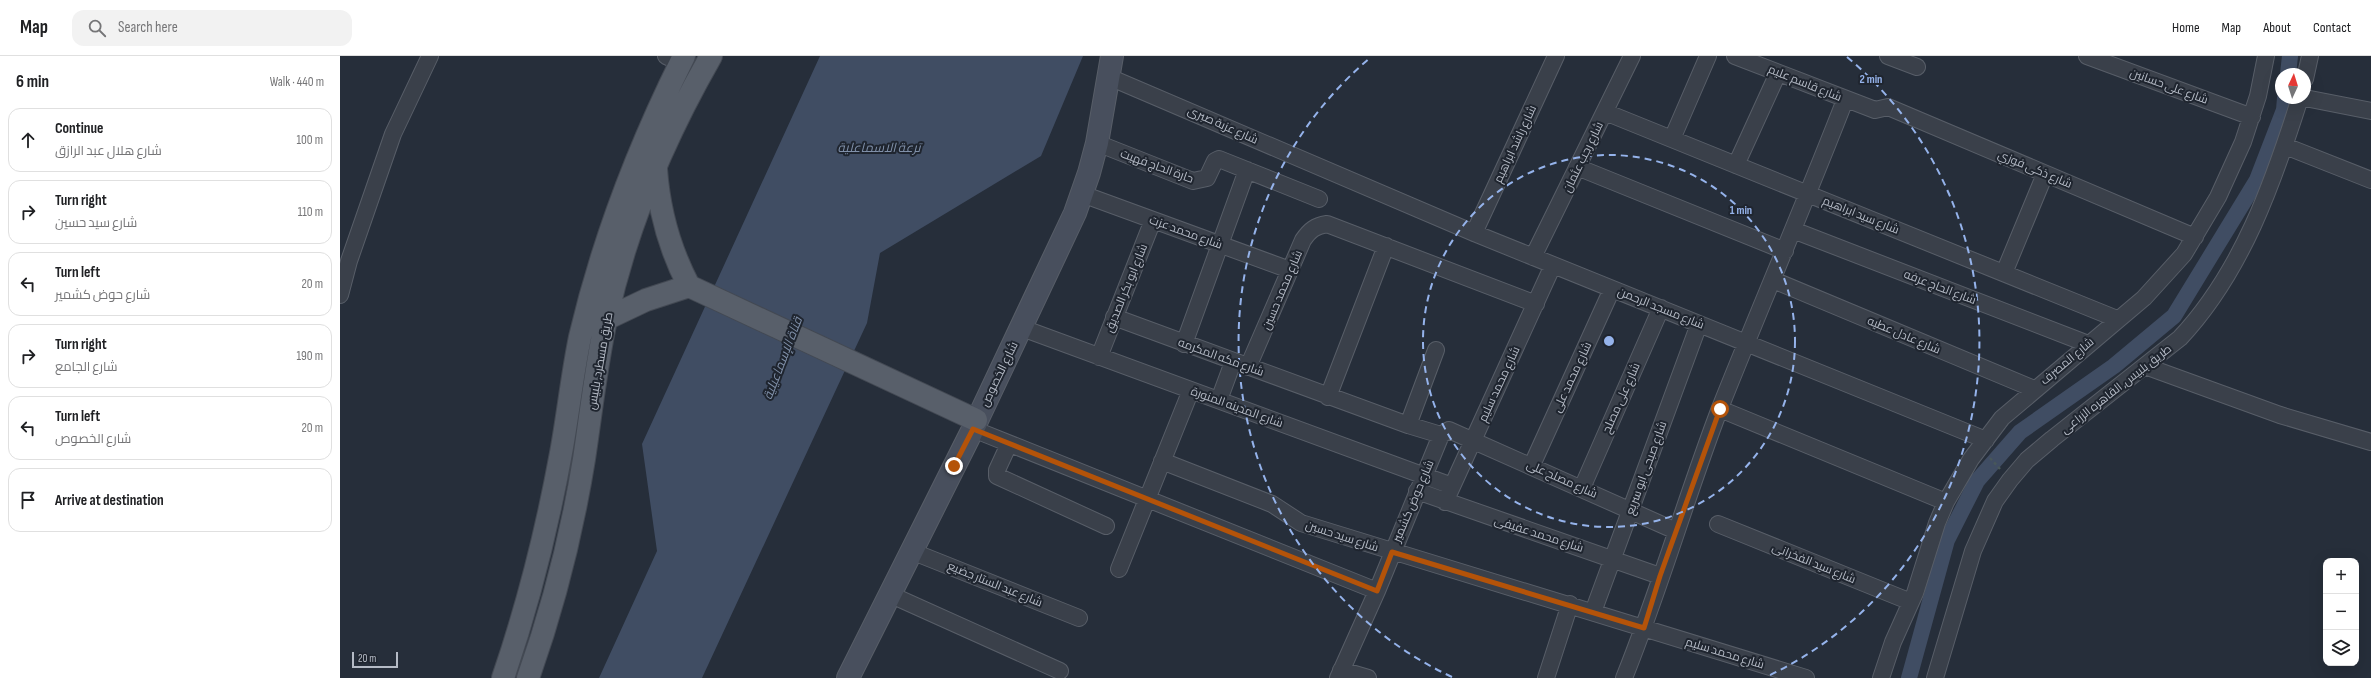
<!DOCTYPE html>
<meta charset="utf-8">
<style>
body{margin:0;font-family:"Sofia Sans Condensed",Cairo,sans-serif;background:#f2f2f2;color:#202124}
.controls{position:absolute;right:12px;bottom:12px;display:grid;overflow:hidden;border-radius:8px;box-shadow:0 4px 16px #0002}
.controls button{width:36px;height:36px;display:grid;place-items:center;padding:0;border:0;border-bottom:1px solid #e0e0e0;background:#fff;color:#202124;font:20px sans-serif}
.compass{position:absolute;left:1935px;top:12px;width:36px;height:36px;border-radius:50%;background:#fff;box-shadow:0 4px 16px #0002;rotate:4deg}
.scale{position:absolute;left:12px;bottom:10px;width:46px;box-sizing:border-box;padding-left:4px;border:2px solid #b5bbc6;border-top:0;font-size:11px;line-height:14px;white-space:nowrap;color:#b5bbc6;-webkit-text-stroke:3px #1f252f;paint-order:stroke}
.stop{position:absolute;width:12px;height:12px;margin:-9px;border:3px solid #b45309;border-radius:50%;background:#fff}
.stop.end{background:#b45309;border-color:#fff;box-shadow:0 1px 4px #0008}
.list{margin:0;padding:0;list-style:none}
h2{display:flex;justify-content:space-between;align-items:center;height:52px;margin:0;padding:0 16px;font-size:17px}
h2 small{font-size:13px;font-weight:400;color:#757577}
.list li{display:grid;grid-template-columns:26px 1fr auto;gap:12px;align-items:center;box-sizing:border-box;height:64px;margin:0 8px 8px;padding:0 8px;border:1px solid #e0e0e0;border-radius:12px}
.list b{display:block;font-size:15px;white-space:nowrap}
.list p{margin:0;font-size:13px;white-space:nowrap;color:#757577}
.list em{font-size:13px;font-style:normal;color:#757577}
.icon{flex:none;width:22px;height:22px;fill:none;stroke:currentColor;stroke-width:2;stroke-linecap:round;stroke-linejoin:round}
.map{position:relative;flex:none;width:2031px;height:622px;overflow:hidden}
header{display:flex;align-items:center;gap:24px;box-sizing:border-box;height:56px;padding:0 20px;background:#fff;border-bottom:1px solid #e0e0e0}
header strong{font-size:19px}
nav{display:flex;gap:22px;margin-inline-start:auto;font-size:14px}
.search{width:280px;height:36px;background:#f2f2f2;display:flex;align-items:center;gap:10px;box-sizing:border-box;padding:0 14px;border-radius:12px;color:#757577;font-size:15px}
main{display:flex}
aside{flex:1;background:#fff}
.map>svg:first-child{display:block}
.water{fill:#404d63}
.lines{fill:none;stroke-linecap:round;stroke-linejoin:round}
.canal{stroke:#404d63;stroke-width:16}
.street-casing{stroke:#585e68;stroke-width:18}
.secondary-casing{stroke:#585e68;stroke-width:24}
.primary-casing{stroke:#434953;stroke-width:24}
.path{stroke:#48575a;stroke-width:2.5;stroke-dasharray:3 3;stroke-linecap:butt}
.street{stroke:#3a404a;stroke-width:16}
.secondary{stroke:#484f5d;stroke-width:22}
.primary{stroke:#585f6a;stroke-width:22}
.route{stroke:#b45309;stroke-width:5}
.ring{fill:none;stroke:#95b3eb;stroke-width:2;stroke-dasharray:7 5}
.labels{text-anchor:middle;stroke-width:4;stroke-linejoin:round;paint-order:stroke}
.street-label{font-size:12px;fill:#b5bbc6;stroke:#1f252f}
.water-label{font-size:13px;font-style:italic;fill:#8191aa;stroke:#1f252f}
.centre{fill:#95b3eb;stroke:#1f252f;stroke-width:2}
.ring-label{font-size:12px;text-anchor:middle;font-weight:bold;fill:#95b3eb;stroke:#1f252f;stroke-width:4;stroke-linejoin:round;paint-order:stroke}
</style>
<header>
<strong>Map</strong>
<div class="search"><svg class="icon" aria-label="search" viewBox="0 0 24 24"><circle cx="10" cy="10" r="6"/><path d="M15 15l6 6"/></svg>Search here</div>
<nav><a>Home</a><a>Map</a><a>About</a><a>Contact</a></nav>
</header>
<main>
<aside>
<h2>6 min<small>Walk · 440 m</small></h2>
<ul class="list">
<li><svg class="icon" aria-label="ahead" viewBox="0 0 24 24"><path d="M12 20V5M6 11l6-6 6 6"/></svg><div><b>Continue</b><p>شارع هلال عبد الرازق</p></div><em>100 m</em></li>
<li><svg class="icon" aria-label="right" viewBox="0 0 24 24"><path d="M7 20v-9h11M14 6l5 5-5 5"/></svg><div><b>Turn right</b><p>شارع سيد حسين</p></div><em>110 m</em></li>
<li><svg class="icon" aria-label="left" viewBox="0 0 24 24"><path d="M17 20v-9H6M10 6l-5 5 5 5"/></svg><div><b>Turn left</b><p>شارع حوض كشمير</p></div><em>20 m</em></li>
<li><svg class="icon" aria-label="right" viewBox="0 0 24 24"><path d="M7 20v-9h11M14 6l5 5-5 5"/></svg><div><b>Turn right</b><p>شارع الجامع</p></div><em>190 m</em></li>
<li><svg class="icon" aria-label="left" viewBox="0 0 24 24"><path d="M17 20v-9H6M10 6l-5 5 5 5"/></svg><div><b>Turn left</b><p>شارع الخصوص</p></div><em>20 m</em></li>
<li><svg class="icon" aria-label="arrive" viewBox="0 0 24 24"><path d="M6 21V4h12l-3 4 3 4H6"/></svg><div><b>Arrive at destination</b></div></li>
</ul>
</aside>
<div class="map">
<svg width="2031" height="622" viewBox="0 0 2031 622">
<rect width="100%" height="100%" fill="#262e3a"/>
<path class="water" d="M480,0H743L701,100L540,197L527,267L362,622H259L317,495L302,388Z"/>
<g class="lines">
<path class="canal" d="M1948,18L1950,0
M1569,622L1607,484L1637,425L1680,376L1774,310L1834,260L1917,124L1944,54L1945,42"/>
<g class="street-casing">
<path id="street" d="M326,0L341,7
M1395,0L1535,54L1548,51L1855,181
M1548,0L1577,11
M1747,0L1912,61
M769,21L1134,177L1646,384
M1965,23L1970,0
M1965,42L2031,55
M1265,56L1777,263
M1332,83L1368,0
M757,87L853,125L867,122L875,105L879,103L979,143
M1945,90L2031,124
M1396,109L1438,17
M1237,111L1445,195
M742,138L950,214
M1453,174L1748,288
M1134,177L1216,0
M1193,201L1292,0
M1664,217L1705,118
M1433,224L1694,333
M0,239L9,205L53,78L90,0
M774,261L1068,369L1101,379L1109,374L1336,475
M682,272L1112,430
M844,288L907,114
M759,301L813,164
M1805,310L1940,359L2031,386
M908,311L963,184C970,174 975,170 987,168L1196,248
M988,341L1046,190
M879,344L893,306
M1380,353L1606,446
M1068,369L1096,294
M633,373L1037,535
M669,388L657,414V420L766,470
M822,405L932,448L961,467L1466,622
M1192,409L1272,233
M1242,432L1321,252
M1077,435L1320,520
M1105,446L1213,209
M1378,468L1571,546
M571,495L739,562
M779,513L851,334
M549,538L720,615
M1253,556L1359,268
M1001,614L1028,622
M998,622L1037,535L1101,379
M1206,622L1230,548
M1284,622C1320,533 1346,441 1380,352C1421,249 1465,147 1505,44
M1541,622L1553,586L1575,537L1597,467L1606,446L1631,403L1662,362L1804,242L1844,198L1878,141L1903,86L1918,40L1926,0
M1595,622L1633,495L1655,445L1670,424L1687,404L1712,383L1840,282C1902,216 1933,127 1960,42"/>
</g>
<g class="secondary-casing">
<path id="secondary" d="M508,622L633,373L735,157L749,117L757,87L772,0"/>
</g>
<g class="primary-casing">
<path id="primary" d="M316,113C319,155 329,192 349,230L636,364
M266,263L306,244L349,230
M163,622C188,549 207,473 221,397C228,359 232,320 240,281C263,183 299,90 344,0
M188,622C213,552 232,477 244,403C251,357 256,310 266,264C286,171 324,82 371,0"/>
</g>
<path class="path" d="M1650,402L1660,413"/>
<use href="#street" class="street"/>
<use href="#secondary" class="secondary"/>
<use href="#primary" class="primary"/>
</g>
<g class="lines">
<path class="route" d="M614,410L633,373L1037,535L1052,496L1304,572L1320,520L1380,353"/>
</g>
<g class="ring">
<circle cx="1269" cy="285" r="186"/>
<path d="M1112 621A371 371 0 0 1 1031 1M1507 1A371 371 0 0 1 1426 621"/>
</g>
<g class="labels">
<g class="street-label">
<text transform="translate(1465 27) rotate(22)" y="4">شارع قاسم عليم</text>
<text transform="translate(1829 30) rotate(20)" y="4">شارع على حسانين</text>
<text transform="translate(883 69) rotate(24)" y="4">شارع عزبة صبرى</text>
<text transform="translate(1175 88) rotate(-65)" y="4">شارع راشد ابراهيم</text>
<text transform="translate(1243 101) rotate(-64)" y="4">شارع رجب عثمان</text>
<text transform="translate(817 110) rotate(20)" y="4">حارة الحاج فهيت</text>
<text transform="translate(1695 113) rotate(23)" y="4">شارع ذكى فوزي</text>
<text transform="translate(1521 159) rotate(22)" y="4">شارع سيد ابراهيم</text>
<text transform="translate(846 176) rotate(20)" y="4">شارع محمد عزت</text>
<text transform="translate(1600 231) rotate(21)" y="4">شارع الحاج عرفه</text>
<text transform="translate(786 232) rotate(-68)" y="4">شارع ابو بكر الصديق</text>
<text transform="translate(942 234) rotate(-67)" y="4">شارع محمد حسين</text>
<text transform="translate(1321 252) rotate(22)" y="4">شارع مسجد الرحمن</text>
<text transform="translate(1564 279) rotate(23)" y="4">شارع عادل عطيه</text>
<text transform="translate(881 301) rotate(20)" y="4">شارع مكه المكرمه</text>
<text transform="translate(260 305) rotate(-80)" y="4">طريق مسطرد, بلبيس</text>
<text transform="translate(1727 305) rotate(-40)" y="4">شارع المصرف</text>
<text transform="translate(659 318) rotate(-64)" y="4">شارع الخصوص</text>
<text transform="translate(1232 321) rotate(-65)" y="4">شارع محمد على</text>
<text transform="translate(1159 328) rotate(-65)" y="4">شارع محمد سليم</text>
<text transform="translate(1776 333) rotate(-38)" y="4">طريق بلبيس, القاهره الزراعى</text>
<text transform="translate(1281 342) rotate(-66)" y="4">شارع على مصلح</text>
<text transform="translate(897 351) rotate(20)" y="4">شارع المدينه المنورة</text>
<text transform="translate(1306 412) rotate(-70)" y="4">شارع صبحى ابو سريع</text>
<text transform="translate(1222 423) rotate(24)" y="4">شارع مصلح على</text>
<text transform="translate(1073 445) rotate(-67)" y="4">شارع حوض كشمير</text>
<text transform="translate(1199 478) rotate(18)" y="4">شارع محمد عفيفى</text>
<text transform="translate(1002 480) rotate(18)" y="4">شارع سيد حسين</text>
<text transform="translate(1474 507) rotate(22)" y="4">شارع سيد الفخرانى</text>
<text transform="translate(655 528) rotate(22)" y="4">شارع عبد الستار جضيع</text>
<text transform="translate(1385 597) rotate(17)" y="4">شارع محمد سليم</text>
</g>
<g class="water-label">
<text x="539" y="96">ترعة الاسماعلية</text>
<text transform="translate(442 302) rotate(-69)" y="5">قناة الإسماعيلية</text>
</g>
</g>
<circle cx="1269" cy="285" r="6" class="centre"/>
<g class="ring-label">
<text x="1531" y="27">2 min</text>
<text x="1401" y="158">1 min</text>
</g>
</svg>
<div class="controls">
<button>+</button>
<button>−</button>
<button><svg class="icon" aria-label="layers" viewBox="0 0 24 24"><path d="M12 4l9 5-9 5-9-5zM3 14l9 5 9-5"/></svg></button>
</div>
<svg class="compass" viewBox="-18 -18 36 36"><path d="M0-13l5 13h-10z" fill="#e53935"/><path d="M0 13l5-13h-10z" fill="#757577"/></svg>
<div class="scale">20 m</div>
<div class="stop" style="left:1380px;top:353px"></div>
<div class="stop end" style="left:614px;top:410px"></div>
</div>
</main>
